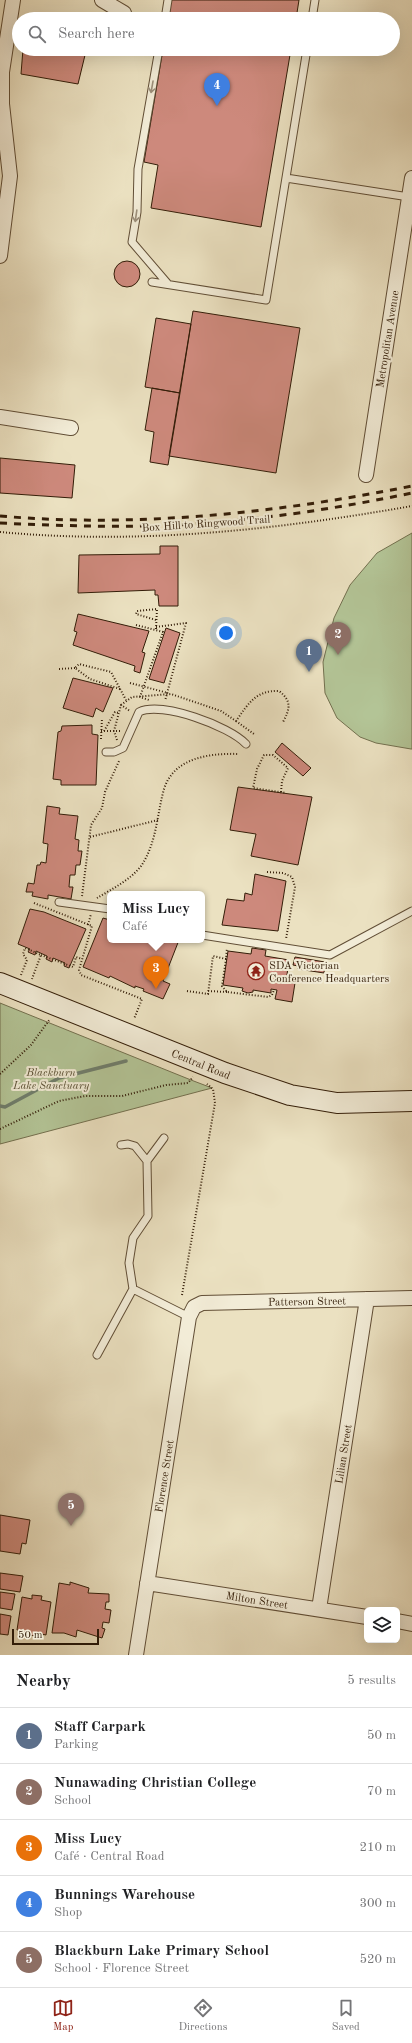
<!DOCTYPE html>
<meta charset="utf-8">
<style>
body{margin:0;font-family:"Old Standard TT",serif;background:#f2f2f2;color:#202124}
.controls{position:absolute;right:12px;bottom:12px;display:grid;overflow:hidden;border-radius:6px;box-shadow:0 4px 16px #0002}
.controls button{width:36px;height:36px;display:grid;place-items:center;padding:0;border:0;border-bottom:1px solid #e0e0e0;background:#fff;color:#202124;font:20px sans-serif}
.scale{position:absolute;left:12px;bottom:10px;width:87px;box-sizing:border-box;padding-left:4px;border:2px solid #331d08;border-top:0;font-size:11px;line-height:14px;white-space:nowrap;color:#331d08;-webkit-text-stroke:3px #f2ecd7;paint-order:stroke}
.you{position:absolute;left:226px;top:633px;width:14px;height:14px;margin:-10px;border:3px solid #fff;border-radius:50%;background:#1a73e8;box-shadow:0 0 0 6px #1a73e833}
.badge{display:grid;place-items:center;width:26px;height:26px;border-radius:50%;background:#8f2418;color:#fff;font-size:13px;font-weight:700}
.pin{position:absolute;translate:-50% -33px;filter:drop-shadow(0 1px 2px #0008)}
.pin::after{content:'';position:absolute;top:21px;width:14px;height:12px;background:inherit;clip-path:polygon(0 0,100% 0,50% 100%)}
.popup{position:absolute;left:107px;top:891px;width:98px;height:52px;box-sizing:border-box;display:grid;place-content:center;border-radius:6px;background:#fff;filter:drop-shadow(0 1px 3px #0005);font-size:13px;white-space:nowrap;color:#757577}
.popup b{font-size:15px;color:#202124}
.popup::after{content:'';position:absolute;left:50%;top:100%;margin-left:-8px;border:8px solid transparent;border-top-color:#fff}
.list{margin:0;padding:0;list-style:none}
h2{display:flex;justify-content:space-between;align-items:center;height:52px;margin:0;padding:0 16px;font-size:17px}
h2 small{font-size:13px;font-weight:400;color:#757577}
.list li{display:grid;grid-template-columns:26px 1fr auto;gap:12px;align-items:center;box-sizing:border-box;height:56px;padding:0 16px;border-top:1px solid #e0e0e0}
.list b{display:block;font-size:15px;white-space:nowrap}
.list p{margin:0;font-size:13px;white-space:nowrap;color:#757577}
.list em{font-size:13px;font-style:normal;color:#757577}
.icon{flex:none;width:22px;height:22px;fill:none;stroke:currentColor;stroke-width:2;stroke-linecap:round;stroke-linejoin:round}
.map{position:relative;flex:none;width:412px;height:1655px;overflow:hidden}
.search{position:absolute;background:#fff;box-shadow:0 4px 16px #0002;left:12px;right:12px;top:12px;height:44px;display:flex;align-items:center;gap:10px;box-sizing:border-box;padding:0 14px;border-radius:22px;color:#757577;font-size:15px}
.sheet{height:332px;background:#fff}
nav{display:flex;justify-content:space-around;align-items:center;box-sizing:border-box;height:56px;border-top:1px solid #e0e0e0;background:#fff;font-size:11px;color:#757577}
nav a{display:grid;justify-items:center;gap:2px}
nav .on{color:#8f2418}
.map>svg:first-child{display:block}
.green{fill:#b3c496;stroke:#73704f}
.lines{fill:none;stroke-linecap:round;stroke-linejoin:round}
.stream{stroke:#707e6c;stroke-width:3.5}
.building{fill:#cd897c;stroke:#331d08}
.lane-casing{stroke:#614e36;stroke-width:9}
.street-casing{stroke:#614e36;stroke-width:16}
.secondary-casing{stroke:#331d08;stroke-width:22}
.path{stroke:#331d08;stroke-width:2;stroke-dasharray:1 2;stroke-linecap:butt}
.lane{stroke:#f2ecd7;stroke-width:7}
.street{stroke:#f2ecd7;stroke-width:14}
.secondary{stroke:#f2ecd7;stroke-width:20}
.rail{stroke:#331d08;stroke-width:3;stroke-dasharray:7 7;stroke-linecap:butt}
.oneway{stroke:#9c8f7a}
.labels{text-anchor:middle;stroke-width:4;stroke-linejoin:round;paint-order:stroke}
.street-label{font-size:11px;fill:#331d08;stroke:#f2ecd7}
.poi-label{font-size:11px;fill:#331d08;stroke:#f2ecd7;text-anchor:start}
.park-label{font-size:11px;font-style:italic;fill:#594f33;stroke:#f2ecd7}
</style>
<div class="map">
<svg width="412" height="1655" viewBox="0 0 412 1655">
<rect width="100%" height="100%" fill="#ebe1c1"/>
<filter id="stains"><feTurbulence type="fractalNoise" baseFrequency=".005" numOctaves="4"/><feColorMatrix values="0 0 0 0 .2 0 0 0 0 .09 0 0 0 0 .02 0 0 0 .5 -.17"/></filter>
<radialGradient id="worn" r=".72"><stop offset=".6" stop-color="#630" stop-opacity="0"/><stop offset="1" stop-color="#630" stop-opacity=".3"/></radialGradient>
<path class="green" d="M412,533V749H411L376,743L360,737L337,718L325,693L323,662L334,618L350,585L377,553Z
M0,1003L191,1080L212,1088L0,1144Z"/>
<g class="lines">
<path class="stream" d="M0,1106L5,1107L59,1078L126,1061"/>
</g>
<path class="building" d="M171,0H299L296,19H168Z
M23,49H74L86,51L78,84L21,74Z
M163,49H291L261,227L151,208L158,165L144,162Z
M114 274a13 13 0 1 1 26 0a13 13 0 1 1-26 0Z
M193,311L300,328L276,473L169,456Z
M156,318L191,324L180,393L145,387Z
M152,388L180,393L168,465L150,462L154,432L145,430Z
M0,458L75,465L72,498L0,493Z
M160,546H178V606H159L158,595H155V590L78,593L79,555L160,554Z
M78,614L149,631L142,652L145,653L140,673L134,671L135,666L73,645L77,632L74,631Z
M166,628L180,633L164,683L149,679Z
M73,678L113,688L103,712L96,708L93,717L63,708Z
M92,725V734L98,735L96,785H61V780L53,779L58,732L61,731L62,726Z
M282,743L311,768L303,776L275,752Z
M238,787L312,797L298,865L251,856L256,834L230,830Z
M47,806L60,808L59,814L78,816L75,839L79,840L78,851H82L80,865H76L75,875H70L69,887H73L71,899L48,895V899L32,896L33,892H26L28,883L34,884L37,865H40L41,862L46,863L48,844L43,843Z
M255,874L286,881L278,931L222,925L227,899L244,901L245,893L252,895Z
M30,909L44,912L86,929L69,968L64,966L65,963L53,958L52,962L46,959L47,956L36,951L35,955L28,952L30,949L18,944Z
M103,918L110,920V940H154L161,944L163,940H179L163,981L170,984L163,999L143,991L144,989L135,986V988L110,976L109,978L83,967Z
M252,948L266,950L265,956L289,960L286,982L295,983L292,1002L275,999L277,990L271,989V993L253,990V992L248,993L242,991L243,988L223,985L228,951L251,954Z
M295,957L325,962L324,973L298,969V966L293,965Z
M0,1515L30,1520L26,1544L22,1543L20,1554L0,1551Z
M0,1573L23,1576L20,1592L0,1589Z
M70,1582L89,1588L88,1593L109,1594V1602H106L105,1609L111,1610L109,1623L103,1622L102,1628L105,1629L102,1638L77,1630L76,1637L64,1633H52L59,1583L70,1585Z
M0,1592L15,1594L12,1610L0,1608Z
M32,1595L42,1596L41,1600L51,1602L46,1635L37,1633L36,1636L26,1635V1632L17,1630L22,1597L32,1599Z
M0,1614L11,1616L8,1635L0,1634Z"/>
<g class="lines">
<g class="lane-casing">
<path id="lane" d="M165,19L168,0
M312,19L315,0
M159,49L138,169L137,212L132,242L168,284
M286,178L409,197
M152,282L266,300L307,49
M106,752H114L123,748L139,712C162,701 229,726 246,744
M59,902L110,909
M202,935L330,955L412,911
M121,1145L128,1144L135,1146L147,1161L148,1216L133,1238L129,1263L133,1289L189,1317
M147,1161L164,1138
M97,1355L133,1289"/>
</g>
<g class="street-casing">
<path id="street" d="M102,0L124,13
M0,256L10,176L2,104V72L13,0
M0,417L71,428
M366,475L412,178
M147,1583L367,1617
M319,1609L367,1299
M397,1621L412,1624
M136,1655L189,1317L194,1307L202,1303L412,1298"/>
</g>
<g class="secondary-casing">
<path id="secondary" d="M0,983L225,1073L290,1095L337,1103L412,1101"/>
</g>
<path class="path" d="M0,532C139,545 275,530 412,506
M136,625L163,632L140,697L149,700
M156,627L186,623L165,701
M156,629L157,609L137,611L136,614L156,620
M59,669L75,668
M130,683L168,693
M120,689L90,679L75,668L79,664L111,672L126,700
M121,705L132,697L171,694L221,711L236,721C248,704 256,690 279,691C292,701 290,709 283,722
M236,721L254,734
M101,731H120
M104,731L115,712L119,713
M101,739L102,718
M117,740L114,731L121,705L130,711
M281,792L282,781L288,768L273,755H264L257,769L253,788L286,793
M90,837L158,820
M267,872L283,873L292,877L295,887L286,939
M82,896L91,825L102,808L105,792L119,761
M97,898C112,889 134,878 143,863C157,840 157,814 164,789C174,757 211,753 239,754
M34,903L92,926L79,970L81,975L142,999L134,1019
M88,925L91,914
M41,955L73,967L76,957L82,959
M226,959L222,986L227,992L268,997L272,995L274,990
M21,975L27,960L23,954L25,948L41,955L32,979
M187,991L208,994L213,956L226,959L227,948
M208,991L227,992
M0,1074L31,1045L50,1019
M0,1129L59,1101L85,1096H122L166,1085L188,1083L193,1077
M182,1295L215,1103L213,1089L207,1084"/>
<use href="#lane" class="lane"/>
<use href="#street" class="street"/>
<use href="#secondary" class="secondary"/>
<path class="rail" d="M0,516C137,528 277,513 412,486
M0,523C65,526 129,528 193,524C267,519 340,508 412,493"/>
</g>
<defs><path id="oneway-shaft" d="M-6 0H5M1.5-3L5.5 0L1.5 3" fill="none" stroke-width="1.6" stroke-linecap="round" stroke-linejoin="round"/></defs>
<g class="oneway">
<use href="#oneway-shaft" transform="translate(152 87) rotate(100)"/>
<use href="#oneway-shaft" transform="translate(136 216) rotate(98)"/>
</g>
<defs>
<g id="temple-ring" transform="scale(0.9)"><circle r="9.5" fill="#f2ecd7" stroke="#8f2418" stroke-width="1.5"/><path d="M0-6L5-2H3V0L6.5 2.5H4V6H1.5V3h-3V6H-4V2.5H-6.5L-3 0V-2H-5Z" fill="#8f2418"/></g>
</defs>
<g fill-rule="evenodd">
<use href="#temple-ring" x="256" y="971"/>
</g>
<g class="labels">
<g class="street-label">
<text transform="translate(387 339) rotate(-81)" y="4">Metropolitan Avenue</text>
<text transform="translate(206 523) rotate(-4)" y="4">Box Hill to Ringwood Trail</text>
<text transform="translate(201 1064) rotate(22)" y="4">Central Road</text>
<text transform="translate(307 1301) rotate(-1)" y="4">Patterson Street</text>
<text transform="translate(343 1454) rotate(-81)" y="4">Lilian Street</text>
<text transform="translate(164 1476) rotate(-81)" y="4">Florence Street</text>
<text transform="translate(257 1600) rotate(9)" y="4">Milton Street</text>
</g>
<g class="poi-label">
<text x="269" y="969">SDA Victorian<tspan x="269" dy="13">Conference Headquarters</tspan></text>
</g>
<g class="park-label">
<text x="51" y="1076">Blackburn<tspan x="51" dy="13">Lake Sanctuary</tspan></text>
</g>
</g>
<rect width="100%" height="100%" filter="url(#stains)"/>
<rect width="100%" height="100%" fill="url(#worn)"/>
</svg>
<div class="controls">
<button><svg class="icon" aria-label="layers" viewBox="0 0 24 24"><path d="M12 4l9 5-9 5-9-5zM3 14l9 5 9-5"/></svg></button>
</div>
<div class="scale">50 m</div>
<div class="you"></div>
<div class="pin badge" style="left:309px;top:672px;background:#5c6f8a">1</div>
<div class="pin badge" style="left:338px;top:655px;background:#8d6e63">2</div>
<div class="pin badge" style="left:156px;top:989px;background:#e8710a">3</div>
<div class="popup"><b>Miss Lucy</b>Café</div>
<div class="pin badge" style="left:217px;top:106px;background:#3f7fe0">4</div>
<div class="pin badge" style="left:71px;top:1526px;background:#8d6e63">5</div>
<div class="search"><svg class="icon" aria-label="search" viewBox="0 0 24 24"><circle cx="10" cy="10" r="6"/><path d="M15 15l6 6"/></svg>Search here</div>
</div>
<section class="sheet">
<h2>Nearby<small>5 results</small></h2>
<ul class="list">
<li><span class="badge" style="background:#5c6f8a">1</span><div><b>Staff Carpark</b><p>Parking</p></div><em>50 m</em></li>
<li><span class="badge" style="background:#8d6e63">2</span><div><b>Nunawading Christian College</b><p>School</p></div><em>70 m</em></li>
<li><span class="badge" style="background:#e8710a">3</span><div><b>Miss Lucy</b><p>Café · Central Road</p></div><em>210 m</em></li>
<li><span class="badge" style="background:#3f7fe0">4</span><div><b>Bunnings Warehouse</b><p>Shop</p></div><em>300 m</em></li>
<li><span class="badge" style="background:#8d6e63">5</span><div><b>Blackburn Lake Primary School</b><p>School · Florence Street</p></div><em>520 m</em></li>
</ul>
</section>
<nav>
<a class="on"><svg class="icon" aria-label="map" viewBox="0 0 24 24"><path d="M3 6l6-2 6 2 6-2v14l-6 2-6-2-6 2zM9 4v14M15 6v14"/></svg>Map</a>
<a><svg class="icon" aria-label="directions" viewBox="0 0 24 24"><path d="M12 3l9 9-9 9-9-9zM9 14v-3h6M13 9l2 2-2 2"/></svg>Directions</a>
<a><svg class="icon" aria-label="saved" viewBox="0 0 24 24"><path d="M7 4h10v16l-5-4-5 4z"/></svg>Saved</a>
</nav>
